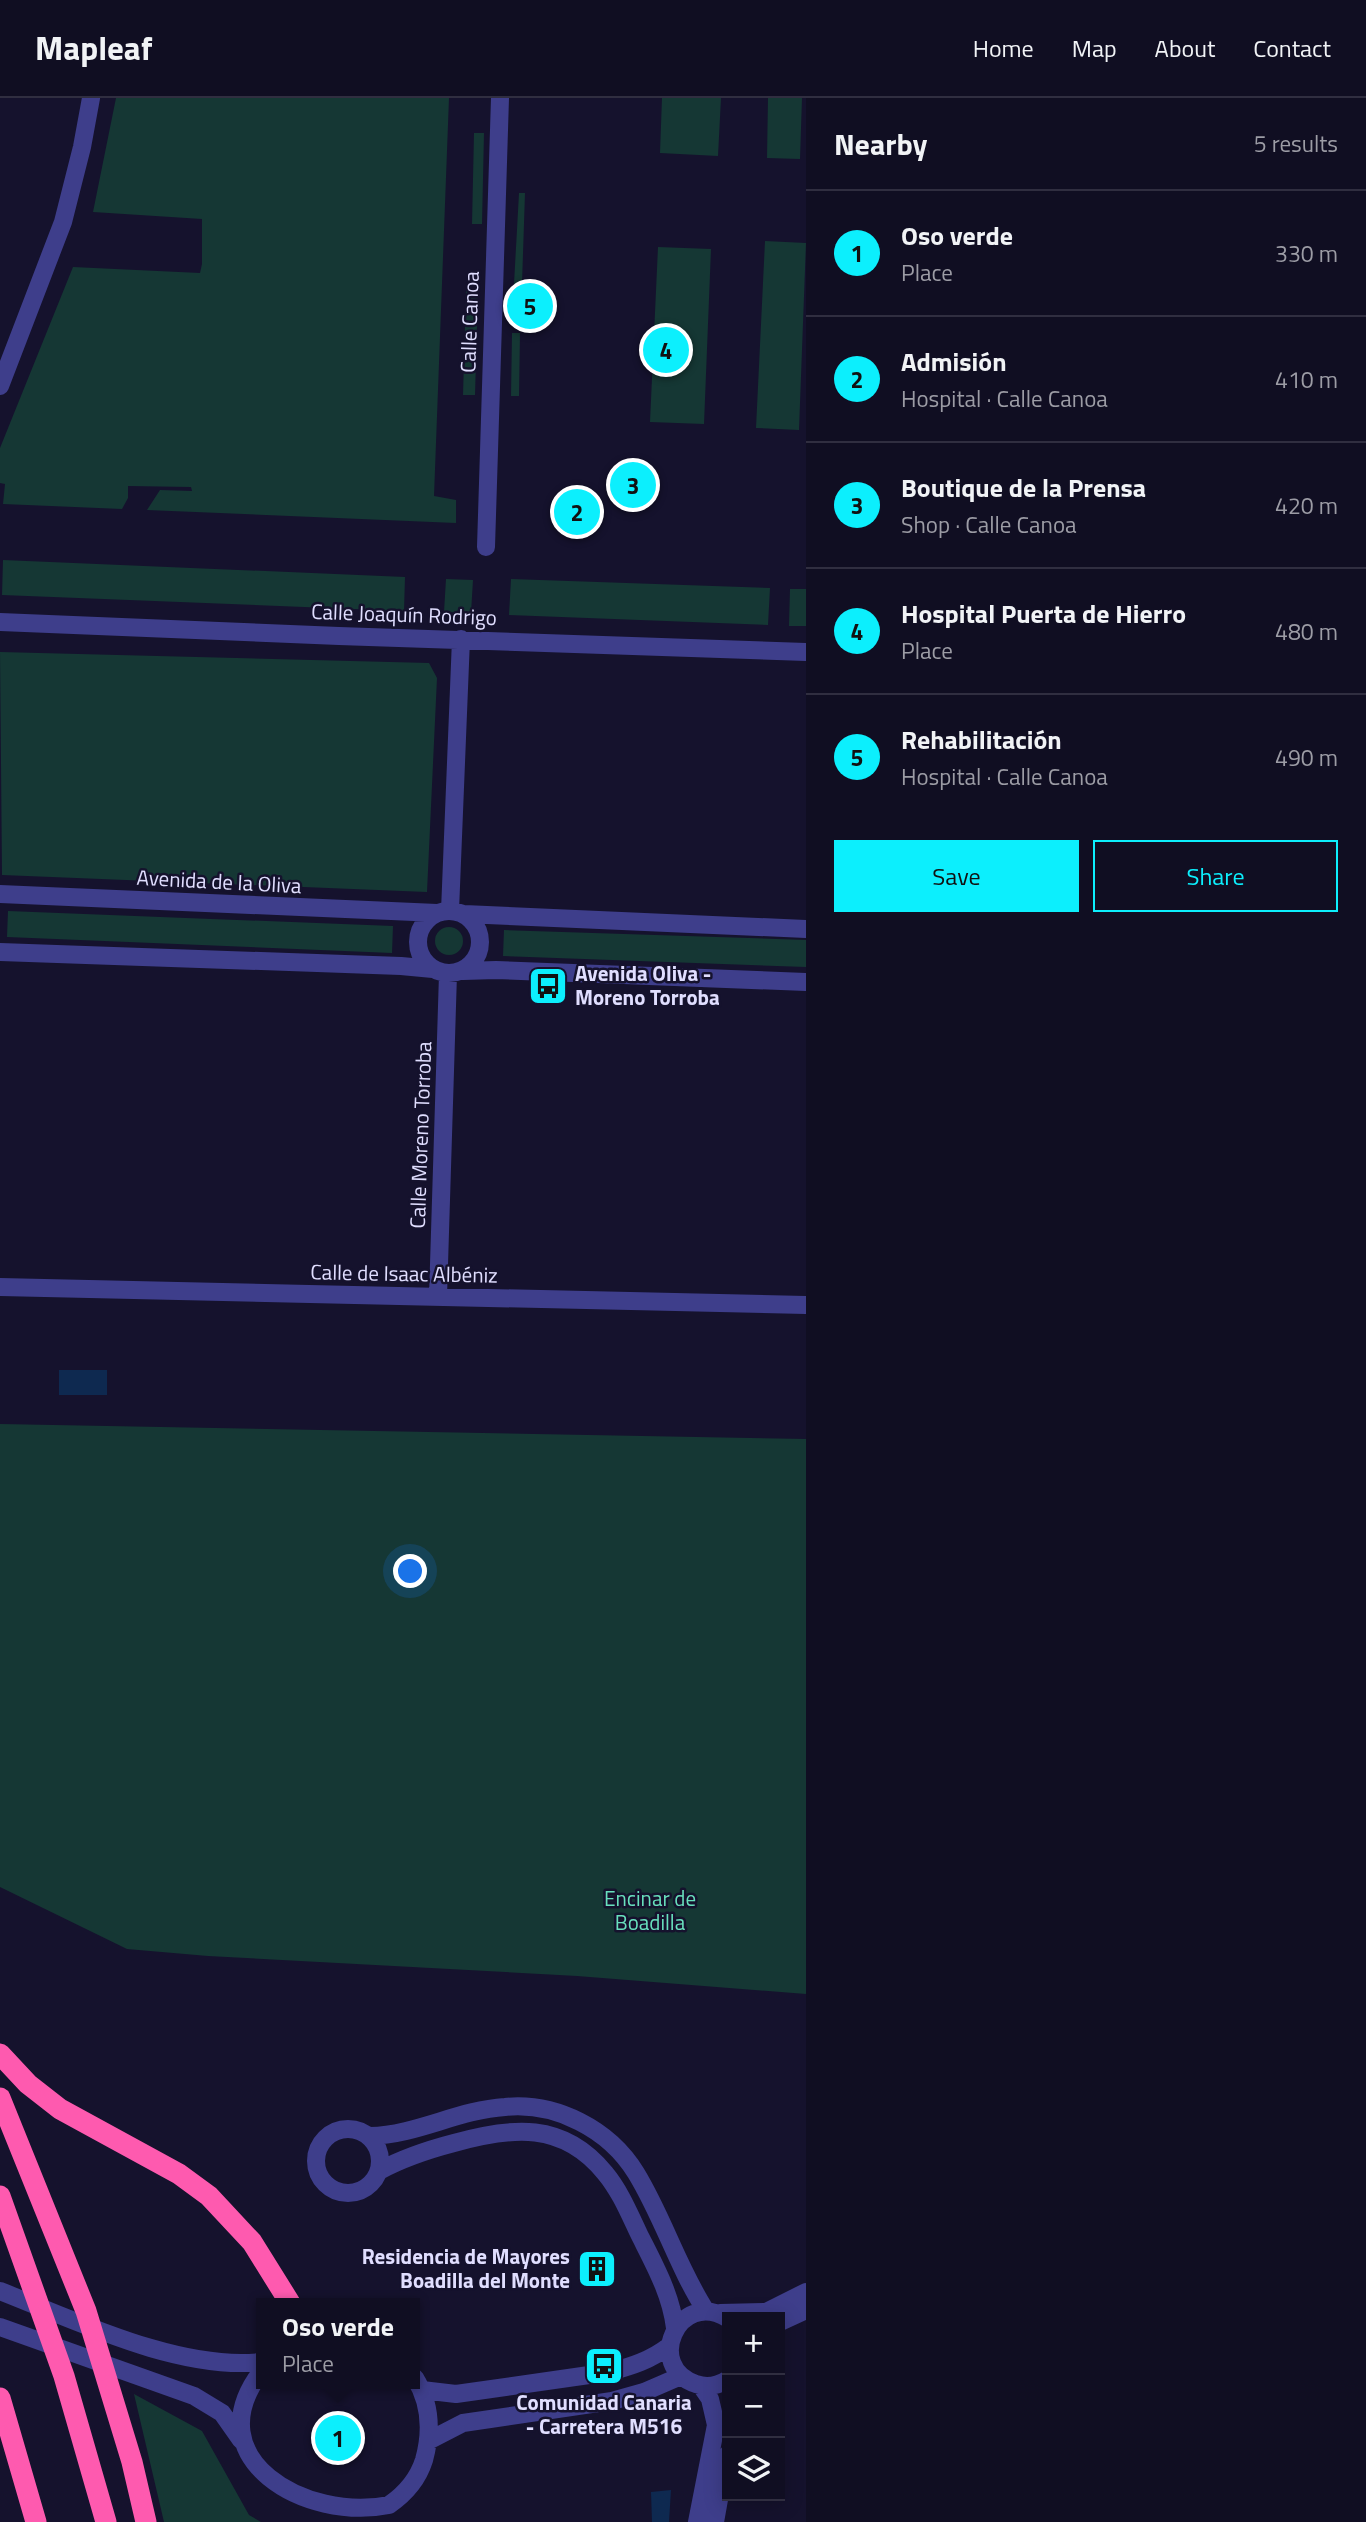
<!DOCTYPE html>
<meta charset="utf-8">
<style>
body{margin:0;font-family:"Titillium Web",sans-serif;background:#19172a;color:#f1f3f6}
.controls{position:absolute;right:21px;bottom:21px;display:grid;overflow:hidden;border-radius:0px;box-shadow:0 4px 18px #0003}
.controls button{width:63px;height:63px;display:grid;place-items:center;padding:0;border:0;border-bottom:2px solid #302e40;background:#100e22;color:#f1f3f6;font:35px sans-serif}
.you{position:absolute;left:411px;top:1474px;width:24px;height:24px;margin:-18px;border:5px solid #fff;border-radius:50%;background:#1a73e8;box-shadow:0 0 0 10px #1a73e833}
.badge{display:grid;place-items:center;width:46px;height:46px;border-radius:50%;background:#0ceffd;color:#111;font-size:23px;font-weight:700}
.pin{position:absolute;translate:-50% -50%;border:4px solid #fff;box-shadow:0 2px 7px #0006}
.popup{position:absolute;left:256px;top:2200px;width:164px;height:91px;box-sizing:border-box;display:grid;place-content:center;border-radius:0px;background:#100e22;filter:drop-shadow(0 2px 5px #0005);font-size:23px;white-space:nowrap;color:#9c9ca5}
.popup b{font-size:26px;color:#f1f3f6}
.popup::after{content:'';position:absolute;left:50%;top:100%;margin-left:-14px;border:14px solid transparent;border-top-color:#100e22}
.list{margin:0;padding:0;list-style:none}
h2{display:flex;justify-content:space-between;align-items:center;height:91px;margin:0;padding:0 28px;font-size:30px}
h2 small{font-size:23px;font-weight:400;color:#9c9ca5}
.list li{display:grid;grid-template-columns:46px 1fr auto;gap:21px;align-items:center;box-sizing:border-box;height:126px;padding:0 28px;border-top:2px solid #302e40}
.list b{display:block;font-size:26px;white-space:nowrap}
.list p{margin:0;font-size:23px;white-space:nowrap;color:#9c9ca5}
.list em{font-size:23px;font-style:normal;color:#9c9ca5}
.actions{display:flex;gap:14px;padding:21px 28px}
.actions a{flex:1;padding:16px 0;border:2px solid #0ceffd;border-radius:0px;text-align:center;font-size:24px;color:#0ceffd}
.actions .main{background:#0ceffd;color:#111}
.icon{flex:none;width:38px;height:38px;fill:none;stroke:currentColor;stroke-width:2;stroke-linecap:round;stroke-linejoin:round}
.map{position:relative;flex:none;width:806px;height:2424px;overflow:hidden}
header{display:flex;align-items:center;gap:42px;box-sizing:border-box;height:98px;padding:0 35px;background:#100e22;border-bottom:2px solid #302e40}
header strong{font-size:33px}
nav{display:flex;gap:38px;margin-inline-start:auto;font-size:24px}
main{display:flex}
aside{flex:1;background:#100e22}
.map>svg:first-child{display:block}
.green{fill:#153734}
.water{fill:#0e2950}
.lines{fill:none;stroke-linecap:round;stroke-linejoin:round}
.minor{stroke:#3e3e8b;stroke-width:18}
.highway{stroke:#fe5aaf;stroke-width:21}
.labels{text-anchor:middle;stroke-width:5;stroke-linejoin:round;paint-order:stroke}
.street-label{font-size:21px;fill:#e0deff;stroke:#15122d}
.poi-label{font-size:21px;font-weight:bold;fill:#e0deff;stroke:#15122d;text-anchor:start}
.park-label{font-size:21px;fill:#68e0bd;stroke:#15122d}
</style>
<header>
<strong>Mapleaf</strong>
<nav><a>Home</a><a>Map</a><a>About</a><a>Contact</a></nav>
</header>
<main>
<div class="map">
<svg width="806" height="2424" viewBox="0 0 806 2424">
<rect width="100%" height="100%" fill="#15122d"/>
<path class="green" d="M116,0H449L434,398L456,402V425L147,412L160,392L192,393L191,389L128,388V400L122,411L3,406L5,386L0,385V350L73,169L200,175L202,166V121L93,114Z
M662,0H721L718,58L660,55Z
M768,0H802L800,61L767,60Z
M474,35H484L482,126H472Z
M519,95H525L522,186H514Z
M765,143L806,145L799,332L756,330Z
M658,149L711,151L704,326L650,324Z
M466,193H478L475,297H463Z
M512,235H520L519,298H511Z
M3,462L405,479L404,513L2,497Z
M446,481L473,482L471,515L444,514Z
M511,481L770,490L768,527L509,517Z
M790,491H806V528H789Z
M0,554L429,565L437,580L427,794L2,777Z
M8,813L393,828L392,855L7,839Z
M435 843a14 14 0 1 1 28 0a14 14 0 1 1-28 0Z
M504,832L806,842V869L503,858Z
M0,1326L806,1341V1896L577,1878L208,1858L127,1851L0,1789Z
M134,2296L202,2333L249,2417L261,2424H164Z"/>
<path class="water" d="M59,1272H107V1297H59Z
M671,2392L669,2424H652L651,2394Z"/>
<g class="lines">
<path class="minor" d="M0,288L63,124L82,49L91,0
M486,449L500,0
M0,524L339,538L806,554
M0,796L437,815
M450,813L461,541
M418 844a31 31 0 1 1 62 0a31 31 0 1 1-62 0Z
M464,816L806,831
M0,854L401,868L433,871
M463,873L496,872L806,884
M0,1189L806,1207
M438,1199L448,876
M316 2063a32 32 0 1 1 64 0a32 32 0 1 1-64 0Z
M370,2038C416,2037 458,2012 505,2009C556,2004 609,2031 636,2075C663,2119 678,2170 706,2213
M379,2073C403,2060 427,2052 454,2045C511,2029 563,2023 605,2075C620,2093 629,2115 639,2136C654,2166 671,2196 675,2230
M0,2193C77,2223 179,2273 261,2264
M720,2215L766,2214L806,2194
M727,2220C678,2191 644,2269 696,2286C707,2290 717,2288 727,2282
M780,2224L806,2212
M0,2229L194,2298L222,2315L241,2342
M261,2274C195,2361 306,2424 389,2407C405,2396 418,2381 424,2362C432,2333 431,2306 415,2280
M422,2292L456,2296L610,2274C632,2268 651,2262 669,2248
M430,2342L463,2325L612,2303L644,2294L681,2278
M697,2424L716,2327L710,2301L701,2288
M715,2424L727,2357"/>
<path class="highway" d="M0,1956L28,1986L60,2011L179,2076L209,2098L252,2144L290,2205
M0,2000L86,2213L132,2364L146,2424
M0,2098L64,2278L106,2424
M0,2300L36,2424"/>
</g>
<defs>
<g id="bus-square" transform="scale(2.0125)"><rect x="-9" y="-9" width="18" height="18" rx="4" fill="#0ceffd" stroke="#15122d"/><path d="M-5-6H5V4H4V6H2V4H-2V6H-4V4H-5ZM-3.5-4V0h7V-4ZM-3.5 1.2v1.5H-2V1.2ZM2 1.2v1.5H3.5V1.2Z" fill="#111"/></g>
<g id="building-square" transform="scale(2.0125)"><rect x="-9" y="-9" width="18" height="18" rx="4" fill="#0ceffd" stroke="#15122d"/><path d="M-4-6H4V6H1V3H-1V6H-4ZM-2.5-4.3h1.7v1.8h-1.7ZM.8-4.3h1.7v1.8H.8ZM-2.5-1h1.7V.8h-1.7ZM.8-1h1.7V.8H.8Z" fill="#111"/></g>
</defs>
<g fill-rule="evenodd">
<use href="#bus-square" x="548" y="888"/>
<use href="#building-square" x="597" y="2171"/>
<use href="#bus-square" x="604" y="2268"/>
</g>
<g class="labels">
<g class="street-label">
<text transform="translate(470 224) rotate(-88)" y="7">Calle Canoa</text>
<text transform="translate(404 517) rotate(2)" y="7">Calle Joaquín Rodrigo</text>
<text transform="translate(219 784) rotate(3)" y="7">Avenida de la Oliva</text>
<text transform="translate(421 1037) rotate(-88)" y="7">Calle Moreno Torroba</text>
<text transform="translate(404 1176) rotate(1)" y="7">Calle de Isaac Albéniz</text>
</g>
<g class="poi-label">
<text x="575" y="883">Avenida Oliva -<tspan x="575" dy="24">Moreno Torroba</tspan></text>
<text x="570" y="2166" text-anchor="end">Residencia de Mayores<tspan x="570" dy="24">Boadilla del Monte</tspan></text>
<text x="604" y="2312" text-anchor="middle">Comunidad Canaria<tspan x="604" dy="24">- Carretera M516</tspan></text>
</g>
<g class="park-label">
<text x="650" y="1808">Encinar de<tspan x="650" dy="24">Boadilla</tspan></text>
</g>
</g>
</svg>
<div class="controls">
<button>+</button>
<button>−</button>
<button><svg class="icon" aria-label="layers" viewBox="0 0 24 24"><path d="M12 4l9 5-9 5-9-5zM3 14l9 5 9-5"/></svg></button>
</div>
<div class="you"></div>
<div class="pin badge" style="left:338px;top:2340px">1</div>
<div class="popup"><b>Oso verde</b>Place</div>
<div class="pin badge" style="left:577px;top:414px">2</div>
<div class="pin badge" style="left:633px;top:387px">3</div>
<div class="pin badge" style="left:666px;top:252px">4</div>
<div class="pin badge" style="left:530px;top:208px">5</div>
</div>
<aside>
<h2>Nearby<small>5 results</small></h2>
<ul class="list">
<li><span class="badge">1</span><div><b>Oso verde</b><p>Place</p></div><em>330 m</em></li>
<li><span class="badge">2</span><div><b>Admisión</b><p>Hospital · Calle Canoa</p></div><em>410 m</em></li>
<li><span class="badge">3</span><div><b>Boutique de la Prensa</b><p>Shop · Calle Canoa</p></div><em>420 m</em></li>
<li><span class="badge">4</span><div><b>Hospital Puerta de Hierro</b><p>Place</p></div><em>480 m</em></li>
<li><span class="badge">5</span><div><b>Rehabilitación</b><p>Hospital · Calle Canoa</p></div><em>490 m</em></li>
</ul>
<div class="actions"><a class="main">Save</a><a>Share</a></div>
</aside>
</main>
